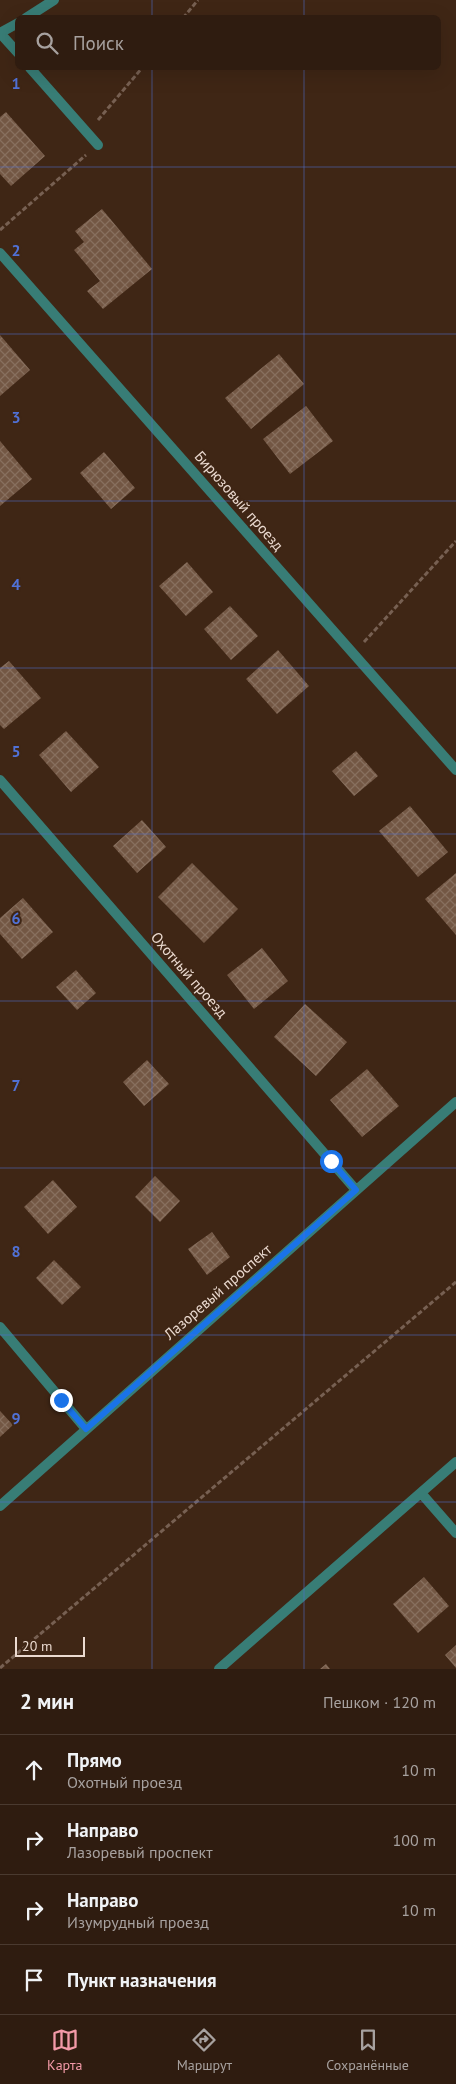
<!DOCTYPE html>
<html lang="ru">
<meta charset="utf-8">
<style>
body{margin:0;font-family:"PT Sans",sans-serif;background:#372519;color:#f1f3f6}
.scale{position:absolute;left:15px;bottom:12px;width:70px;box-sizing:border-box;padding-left:5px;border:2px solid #ebdad0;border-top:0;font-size:14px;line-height:18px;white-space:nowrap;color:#ebdad0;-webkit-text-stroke:4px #3f2615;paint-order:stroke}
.stop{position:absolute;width:15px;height:15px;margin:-11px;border:4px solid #1a73e8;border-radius:50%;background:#fff}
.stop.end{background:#1a73e8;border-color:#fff;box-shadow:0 1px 5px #0008}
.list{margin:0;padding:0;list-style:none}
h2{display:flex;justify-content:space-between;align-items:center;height:65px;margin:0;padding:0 20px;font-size:21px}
h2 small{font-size:16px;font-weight:400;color:#a7a19f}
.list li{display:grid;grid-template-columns:32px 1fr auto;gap:15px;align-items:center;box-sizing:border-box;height:70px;padding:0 20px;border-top:1px solid #4a3a30}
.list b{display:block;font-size:19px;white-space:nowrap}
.list p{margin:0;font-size:16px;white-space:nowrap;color:#a7a19f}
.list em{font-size:16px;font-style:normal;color:#a7a19f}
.icon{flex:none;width:28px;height:28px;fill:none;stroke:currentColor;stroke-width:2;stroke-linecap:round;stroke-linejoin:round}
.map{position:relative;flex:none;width:456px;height:1669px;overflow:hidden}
.search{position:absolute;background:#2f1c10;box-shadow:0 5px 20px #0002;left:15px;right:15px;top:15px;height:55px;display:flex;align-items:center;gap:12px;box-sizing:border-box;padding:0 18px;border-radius:8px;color:#a7a19f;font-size:19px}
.sheet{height:345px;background:#2f1c10}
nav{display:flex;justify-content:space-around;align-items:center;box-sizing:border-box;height:70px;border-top:1px solid #4a3a30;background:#2f1c10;font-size:14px;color:#a7a19f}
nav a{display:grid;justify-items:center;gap:2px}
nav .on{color:#f39aa8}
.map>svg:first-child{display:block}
.building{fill:url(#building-cross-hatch)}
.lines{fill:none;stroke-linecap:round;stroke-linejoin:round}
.path{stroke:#776052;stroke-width:3;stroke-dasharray:5 2.5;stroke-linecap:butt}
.minor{stroke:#387d76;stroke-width:10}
.route{stroke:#1a73e8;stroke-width:6}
.grid{fill:none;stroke:#5071d6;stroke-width:1;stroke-opacity:0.55}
.labels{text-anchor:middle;stroke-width:4;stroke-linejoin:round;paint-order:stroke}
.street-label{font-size:15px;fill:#ebdad0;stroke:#3f2615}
.grid-label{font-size:16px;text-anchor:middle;font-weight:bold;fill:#5071d6;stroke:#3f2615;stroke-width:4;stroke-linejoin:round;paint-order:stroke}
</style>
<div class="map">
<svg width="456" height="1669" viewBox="0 0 456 1669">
<defs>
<pattern id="building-cross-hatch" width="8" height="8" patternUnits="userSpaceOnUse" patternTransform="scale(1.25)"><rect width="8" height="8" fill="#735744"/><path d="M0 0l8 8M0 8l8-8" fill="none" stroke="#876f5e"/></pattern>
</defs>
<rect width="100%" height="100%" fill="#3f2615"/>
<path class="building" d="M6,112L45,156L11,186L0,174V117Z
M102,209L152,269L103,309L87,291L100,281L74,250L84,242L75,231Z
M0,335L30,370L0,396Z
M279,354L304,384L251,429L225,398Z
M306,406L333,441L290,474L263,439Z
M0,441L32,479L0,506Z
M104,452L135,488L111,509L80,473Z
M187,562L213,592L186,616L159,586Z
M230,606L258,636L231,660L204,629Z
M278,650L309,686L277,714L246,679Z
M9,661L41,698L4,729L0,725V668Z
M66,731L99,767L71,792L39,755Z
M356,751L378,776L354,796L332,771Z
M410,806L448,852L418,877L379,831Z
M142,820L166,847L137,873L113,846Z
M192,863L238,909L204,943L158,897Z
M456,873V935L425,899Z
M23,898L53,932L22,959L0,934V918Z
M262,948L288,981L254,1009L227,975Z
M76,970L96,993L77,1010L56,987Z
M305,1004L347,1042L316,1076L274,1037Z
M147,1060L169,1084L144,1106L123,1082Z
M367,1069L399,1106L362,1137L330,1100Z
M155,1176L180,1201L160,1222L135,1197Z
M53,1180L77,1207L48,1234L24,1207Z
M212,1232L230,1257L207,1275L188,1249Z
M54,1260L81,1287L62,1305L36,1278Z
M0,1411L13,1425L0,1437Z
M424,1577L449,1606L418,1633L393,1604Z
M456,1645V1668L445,1655Z
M326,1664L330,1669H320Z"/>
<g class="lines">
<path class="path" d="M183,18L198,0
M98,120L142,68
M0,230L86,155
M364,642L456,541
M0,1668L456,1282"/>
<path class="minor" d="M26,18L54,0
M0,33L18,53
M0,33L18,23
M30,68L98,145
M0,253L456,770
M0,780L356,1190
M0,1327L86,1429
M421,1493L456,1533
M0,1506L456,1102
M219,1669L456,1462"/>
</g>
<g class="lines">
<path class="route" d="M61,1400L86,1429L356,1190L331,1161"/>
</g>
<path class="grid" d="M152,0V18M304,0V18M152,68V1669M304,68V1669M0,167H456M0,334H456M0,501H456M0,668H456M0,834H456M0,1001H456M0,1168H456M0,1335H456M0,1502H456"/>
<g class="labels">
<g class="street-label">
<text transform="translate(239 501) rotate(49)" y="5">Бирюзовый проезд</text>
<text transform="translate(189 975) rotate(49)" y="5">Охотный проезд</text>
<text transform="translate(218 1292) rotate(-41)" y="5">Лазоревый проспект</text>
</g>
</g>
<g class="grid-label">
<text x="16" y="89">1</text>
<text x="16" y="256">2</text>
<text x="16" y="423">3</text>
<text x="16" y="590">4</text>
<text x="16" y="757">5</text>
<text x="16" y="924">6</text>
<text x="16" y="1091">7</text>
<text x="16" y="1257">8</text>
<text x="16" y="1424">9</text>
</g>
</svg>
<div class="scale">20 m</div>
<div class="stop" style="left:331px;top:1161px"></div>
<div class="stop end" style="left:61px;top:1400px"></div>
<div class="search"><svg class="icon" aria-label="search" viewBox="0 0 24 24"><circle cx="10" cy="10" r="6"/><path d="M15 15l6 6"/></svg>Поиск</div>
</div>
<section class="sheet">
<h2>2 мин<small>Пешком · 120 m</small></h2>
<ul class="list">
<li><svg class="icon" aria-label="ahead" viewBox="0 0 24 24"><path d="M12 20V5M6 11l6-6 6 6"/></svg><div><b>Прямо</b><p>Охотный проезд</p></div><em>10 m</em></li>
<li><svg class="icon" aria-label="right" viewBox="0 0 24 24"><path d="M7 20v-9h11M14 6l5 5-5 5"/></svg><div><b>Направо</b><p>Лазоревый проспект</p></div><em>100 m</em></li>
<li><svg class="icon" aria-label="right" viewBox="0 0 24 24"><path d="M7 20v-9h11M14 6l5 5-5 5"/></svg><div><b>Направо</b><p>Изумрудный проезд</p></div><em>10 m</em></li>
<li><svg class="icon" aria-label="arrive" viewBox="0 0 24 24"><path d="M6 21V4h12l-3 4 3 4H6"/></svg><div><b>Пункт назначения</b></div></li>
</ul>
</section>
<nav>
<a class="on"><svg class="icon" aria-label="map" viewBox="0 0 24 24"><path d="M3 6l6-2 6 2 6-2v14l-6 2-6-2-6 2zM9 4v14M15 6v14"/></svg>Карта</a>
<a><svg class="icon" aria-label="directions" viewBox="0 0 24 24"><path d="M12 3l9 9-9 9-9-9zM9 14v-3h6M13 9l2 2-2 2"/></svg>Маршрут</a>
<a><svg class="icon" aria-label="saved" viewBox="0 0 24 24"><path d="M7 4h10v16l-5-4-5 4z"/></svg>Сохранённые</a>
</nav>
